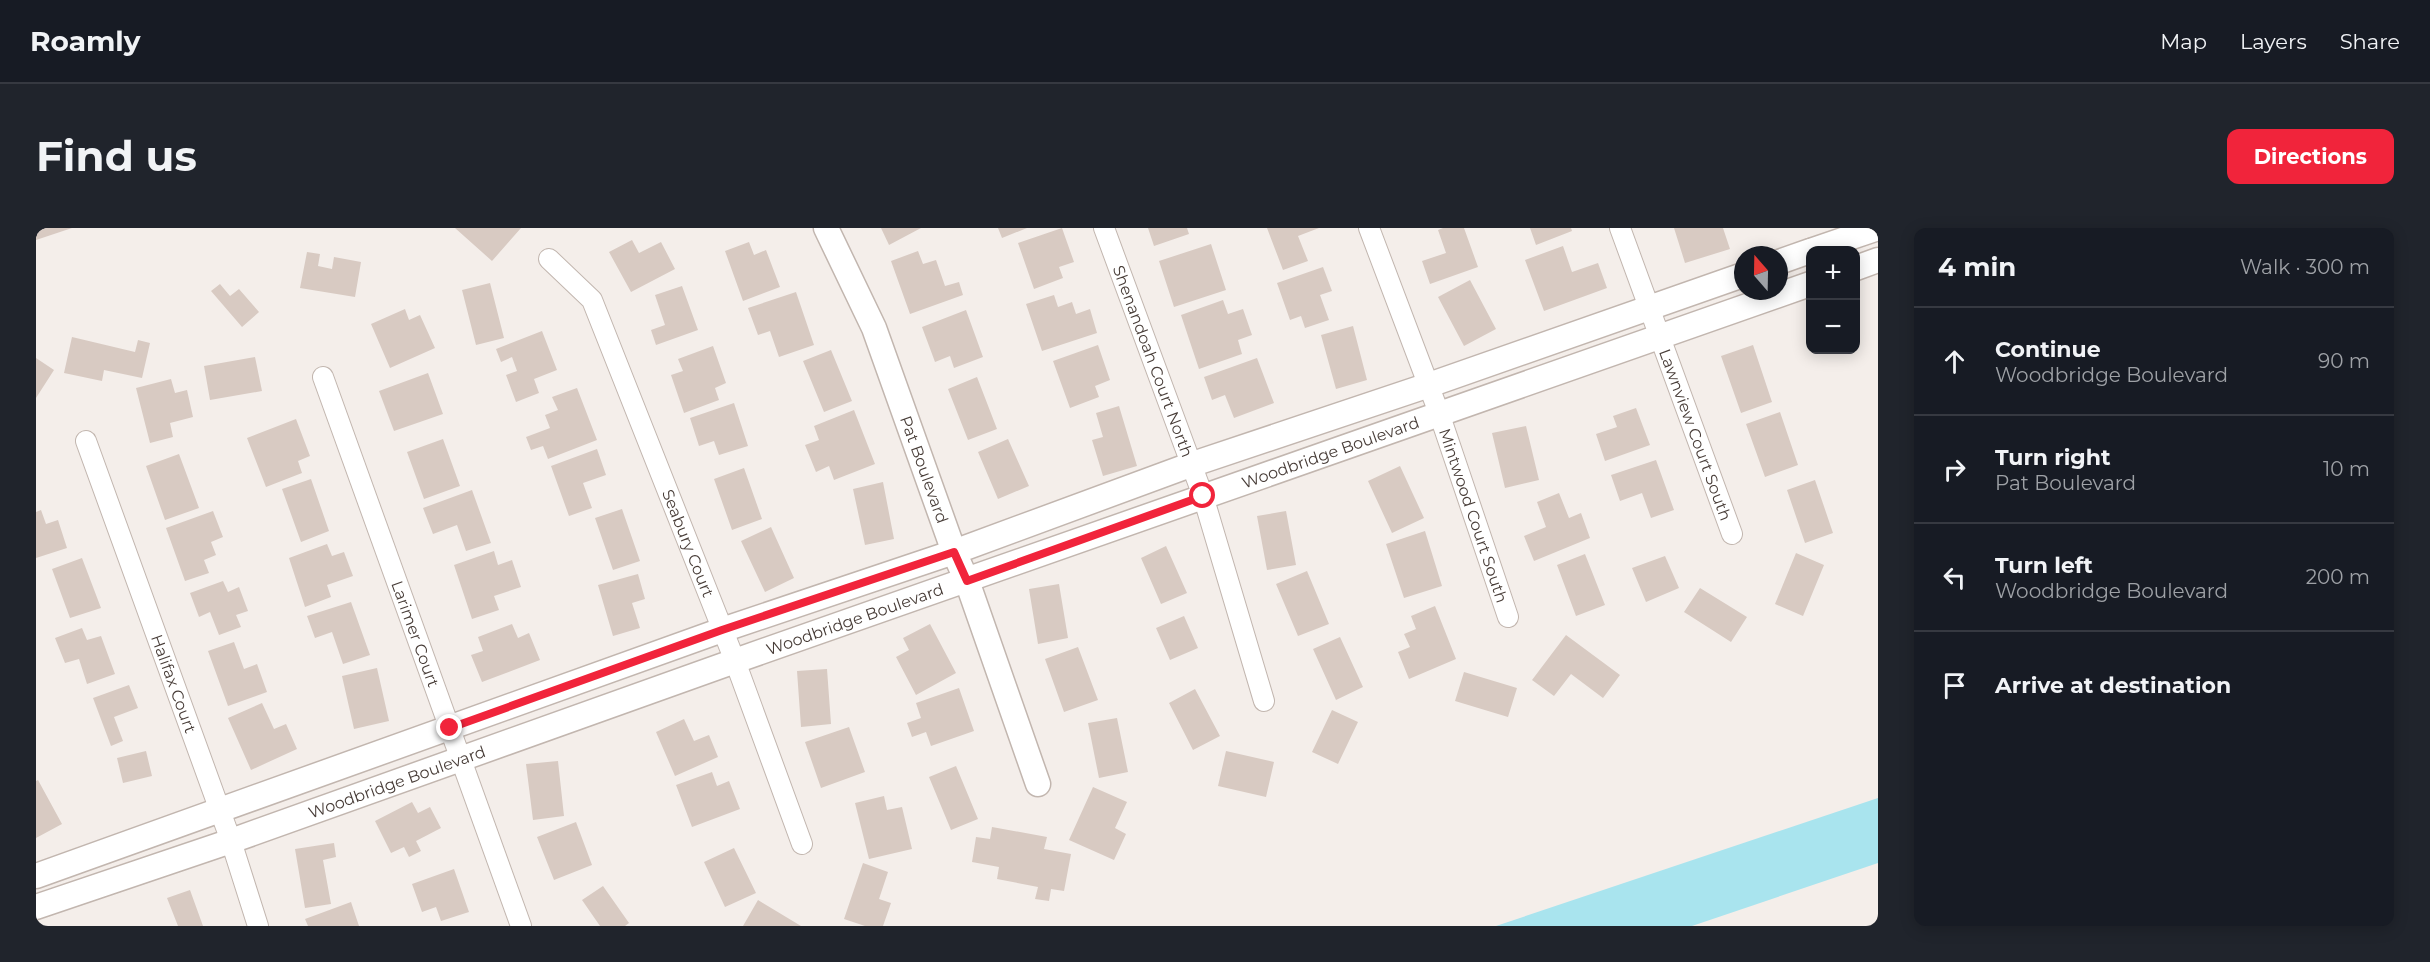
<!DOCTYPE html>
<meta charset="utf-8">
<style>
body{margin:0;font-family:Montserrat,sans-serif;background:#20242c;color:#f1f3f6}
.controls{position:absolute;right:18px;top:18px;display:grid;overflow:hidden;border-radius:12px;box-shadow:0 3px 15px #0003}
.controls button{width:54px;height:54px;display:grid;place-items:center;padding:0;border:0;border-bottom:2px solid #363941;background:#171b24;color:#f1f3f6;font:30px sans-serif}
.compass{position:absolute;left:1698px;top:18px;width:54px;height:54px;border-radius:50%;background:#171b24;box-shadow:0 3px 15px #0003;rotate:340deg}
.stop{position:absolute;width:18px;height:18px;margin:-14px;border:4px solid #f1243b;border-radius:50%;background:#fff}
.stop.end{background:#f1243b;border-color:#fff;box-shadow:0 2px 6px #0008}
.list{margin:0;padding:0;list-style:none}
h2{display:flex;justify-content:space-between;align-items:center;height:78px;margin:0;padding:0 24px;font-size:26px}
h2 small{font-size:20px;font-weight:400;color:#9ea1a6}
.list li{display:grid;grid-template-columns:39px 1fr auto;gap:18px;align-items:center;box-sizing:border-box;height:108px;padding:0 24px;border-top:2px solid #363941}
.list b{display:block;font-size:22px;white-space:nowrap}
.list p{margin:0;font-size:20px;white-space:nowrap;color:#9ea1a6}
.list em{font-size:20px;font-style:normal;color:#9ea1a6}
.icon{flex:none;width:33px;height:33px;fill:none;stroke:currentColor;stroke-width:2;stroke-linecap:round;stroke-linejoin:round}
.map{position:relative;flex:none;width:1842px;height:698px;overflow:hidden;border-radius:12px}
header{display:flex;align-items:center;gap:36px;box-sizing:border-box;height:84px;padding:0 30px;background:#171b24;border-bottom:2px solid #363941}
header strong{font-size:28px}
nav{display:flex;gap:33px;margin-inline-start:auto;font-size:21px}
.intro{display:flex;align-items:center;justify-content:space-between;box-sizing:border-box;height:144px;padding:0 36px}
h1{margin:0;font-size:42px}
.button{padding:15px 27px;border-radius:12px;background:#f1243b;color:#fff;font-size:21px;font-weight:700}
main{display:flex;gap:36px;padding:0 36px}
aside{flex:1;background:#171b24;border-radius:12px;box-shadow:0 3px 15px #0003}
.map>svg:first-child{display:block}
.water{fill:#a9e4ee}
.building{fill:#d8cac2}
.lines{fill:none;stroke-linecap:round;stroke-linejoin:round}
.minor-casing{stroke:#c2b6af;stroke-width:22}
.tertiary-casing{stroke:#c2b6af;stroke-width:27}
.minor{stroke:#fff;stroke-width:20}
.tertiary{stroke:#fff;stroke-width:24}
.route{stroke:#f1243b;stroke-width:8}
.labels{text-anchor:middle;stroke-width:5;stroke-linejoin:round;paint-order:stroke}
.street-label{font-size:16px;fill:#483d38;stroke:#fff}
</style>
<header>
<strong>Roamly</strong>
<nav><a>Map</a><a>Layers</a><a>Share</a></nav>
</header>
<div class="intro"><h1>Find us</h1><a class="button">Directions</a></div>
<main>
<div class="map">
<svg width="1842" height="698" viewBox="0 0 1842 698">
<rect width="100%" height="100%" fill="#f4eeea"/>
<path class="water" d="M1842,570V635L1656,698H1460Z"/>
<path class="building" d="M0,0H36L0,12Z
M419,0H485L456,33Z
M845,0H885L853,17Z
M962,0H991L966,10Z
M1026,0L1038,34L1023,39L1027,50L998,61L982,15Z
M1112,0H1151L1153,6L1118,18Z
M1231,0H1283L1262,8L1272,33L1247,42Z
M1407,0H1428L1442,39L1394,56L1386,33L1410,25L1402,2Z
M1494,0H1535L1536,3L1500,17Z
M1638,0H1687L1694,21L1649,35Z
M596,12L603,25L625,14L639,41L595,64L573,24Z
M713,14L718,27L730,22L744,59L707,73L689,23Z
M1175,16L1190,62L1138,79L1123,33Z
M1527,18L1536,44L1562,35L1571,60L1508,83L1489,32Z
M882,23L887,36L900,32L909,58L923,54L927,67L874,86L855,33Z
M271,24L284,26L282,38L296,41L298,29L325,34L319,69L264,60Z
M1287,39L1296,63L1284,67L1293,92L1269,100L1265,88L1254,92L1241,55Z
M1434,52L1460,101L1428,118L1402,69Z
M454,55L468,110L440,117L426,62Z
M184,56L194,68L203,61L223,84L206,99L175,63Z
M646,58L662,102L620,117L615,102L629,97L619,67Z
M760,64L778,117L743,129L734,103L722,107L712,80Z
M1018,67L1022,79L1036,74L1040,86L1054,81L1061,105L1006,123L990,76Z
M1187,72L1192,86L1207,81L1216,107L1202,112L1206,126L1163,141L1145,87Z
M369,81L373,92L384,87L399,120L354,140L335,96Z
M930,82L947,129L918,140L914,128L899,134L886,99Z
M1317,98L1331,152L1300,161L1285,107Z
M506,103L521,142L498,151L503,165L480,174L470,147L481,143L476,129L465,134L460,121Z
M36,109L99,124L102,112L114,115L106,150L68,142L66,153L28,145Z
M1062,117L1074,152L1059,158L1063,169L1034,180L1017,133Z
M1717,117L1736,174L1705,185L1685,128Z
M677,118L690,155L679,160L683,172L648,185L635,147L647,143L642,131Z
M795,122L816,173L788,184L767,133Z
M219,129L226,163L174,172L168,138Z
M0,130L18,142L0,170Z
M1221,130L1238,175L1198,190L1189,167L1176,172L1168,149Z
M392,145L407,186L358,203L343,163Z
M941,149L961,201L932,212L912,161Z
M135,151L139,165L151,162L157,189L134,195L137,209L114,215L100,160Z
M541,160L561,212L512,231L507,218L495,222L490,209L514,200L509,187L522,182L516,169Z
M698,175L712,218L683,227L678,213L663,218L654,190Z
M1083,178L1101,238L1067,248L1056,212L1067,209L1060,185Z
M1600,180L1614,217L1569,233L1560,206L1581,199L1577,188Z
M818,182L839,236L798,252L793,238L780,244L769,217L783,212L778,198Z
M1744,184L1762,237L1729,249L1710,196Z
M260,191L274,228L262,233L266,245L230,259L211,210Z
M1490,198L1503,252L1469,260L1456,205Z
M407,211L424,258L388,271L371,224Z
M972,211L993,258L962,271L942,224Z
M561,221L570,247L547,255L556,280L533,288L515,238Z
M143,226L163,280L129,292L110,238Z
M1620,232L1638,282L1615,290L1606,265L1584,273L1575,247Z
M1364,238L1388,290L1356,305L1332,253Z
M708,240L726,291L696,302L678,251Z
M275,251L293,303L265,314L246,261Z
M1779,252L1797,305L1769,315L1751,262Z
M847,254L858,311L829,317L817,261Z
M436,262L455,315L430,323L421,297L397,306L387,280Z
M1523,265L1533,290L1545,285L1554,310L1498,333L1488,308L1510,299L1501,274Z
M586,281L604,333L577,342L559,290Z
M5,282L10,296L22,292L31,320L0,330V284Z
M177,283L187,309L175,314L180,327L168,332L173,345L149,353L130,300Z
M1250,283L1260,337L1231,342L1221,288Z
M735,299L758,350L729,364L705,313Z
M1389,303L1406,358L1368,370L1350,316Z
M291,316L296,328L308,324L317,348L291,357L295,369L269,379L253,330Z
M1130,318L1151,365L1125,376L1105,330Z
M458,323L462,337L476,332L485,359L458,368L463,382L436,391L418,337Z
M1760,325L1788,337L1767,388L1739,376Z
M1549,326L1569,377L1540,388L1521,337Z
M1629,328L1643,360L1610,374L1596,340Z
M46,330L65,380L34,390L16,341Z
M1271,343L1293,396L1262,408L1240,356Z
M602,346L609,371L596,375L604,400L577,408L562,357Z
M187,353L192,364L203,359L212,383L200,387L205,399L183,407L174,384L163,389L154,365Z
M1023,356L1032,410L1002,416L993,361Z
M1664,360L1711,389L1695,414L1648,384Z
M315,374L334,427L307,436L296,404L279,410L271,388Z
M1399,378L1420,431L1373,451L1362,424L1374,419L1368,406L1380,401L1375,388Z
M1148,388L1162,420L1134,432L1120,400Z
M476,396L482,410L493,405L504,432L446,454L435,427L447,423L442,409Z
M894,396L920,445L880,467L860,429L873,422L867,410Z
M46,400L51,412L65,408L79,446L51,456L43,431L29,435L19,410Z
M1530,407L1584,447L1567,470L1535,446L1518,468L1496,452Z
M1304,409L1327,459L1300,472L1277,421Z
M198,414L208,441L221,436L231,464L192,478L172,423Z
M1042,419L1062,472L1028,484L1009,431Z
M341,440L353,493L318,501L306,448Z
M791,441L795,496L765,499L761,443Z
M1428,444L1481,460L1472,489L1419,473Z
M93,457L102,480L78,489L87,513L75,518L57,470Z
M923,460L938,503L895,518L890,504L876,509L871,495L885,490L880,475Z
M1159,461L1184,508L1157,522L1133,475Z
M226,475L238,501L250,496L261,521L215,542L192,490Z
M1296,482L1322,494L1302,536L1276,524Z
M1081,490L1092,544L1063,550L1052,495Z
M648,491L658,513L673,507L682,529L639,548L620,504Z
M813,499L829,544L785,560L769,514Z
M110,523L116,548L87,555L81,530Z
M1190,523L1238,534L1230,569L1182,558Z
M522,533L528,588L497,592L490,536Z
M920,538L942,591L915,602L893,549Z
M676,544L681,558L693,553L704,581L656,599L640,557Z
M2,552L26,596L0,610V553Z
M1057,559L1091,574L1079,600L1090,606L1078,632L1033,612Z
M848,568L851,582L866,579L876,621L833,631L819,575Z
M376,574L382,585L394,579L405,600L380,613L385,623L373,629L368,619L355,625L339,593Z
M540,594L556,637L518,652L501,609Z
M956,599L1011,609L1008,621L1035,626L1028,663L1015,661L1013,673L999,671L1002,659L961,651L963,639L936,634L940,609L954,611Z
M298,615L300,629L287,632L295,676L269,680L259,621Z
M698,620L720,665L689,679L668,634Z
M827,635L852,644L843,671L855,675L847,698H829L808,691Z
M418,641L433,684L405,693L400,679L386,684L376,656Z
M567,658L593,695L589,698H564L546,672Z
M154,662L167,698H142L131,670Z
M722,672L765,698H707Z
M315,674L323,698H272L269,691Z"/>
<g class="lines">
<g class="minor-casing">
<g id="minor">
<path id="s1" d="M1068,0L1167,268L1228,473"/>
<path id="s2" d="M1333,0L1403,185L1472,389"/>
<path id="s3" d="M1584,0L1696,306"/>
<path id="s4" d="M513,31L556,72L699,433L766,616"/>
<path id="s5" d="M287,149L485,698"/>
<path id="s6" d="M50,213L195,613L222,698"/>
</g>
</g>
<g class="tertiary-casing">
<g id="tertiary">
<path id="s7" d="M790,0L838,100L918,324L931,353L1002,556"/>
<path d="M1777,22L1842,0"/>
<path d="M1743,34L1774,23"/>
<path d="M1820,40L1842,32"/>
<path d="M0,648L686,402L918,324L1154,237L1393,157L1707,47"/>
<path id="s8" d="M0,679L195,613L699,433L1774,56"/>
</g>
</g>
<use href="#minor" class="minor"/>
<use href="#tertiary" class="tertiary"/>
</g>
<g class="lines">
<path class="route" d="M414,500L686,402L918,324L931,353L1167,268"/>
</g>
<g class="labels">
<g class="street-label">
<text dy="6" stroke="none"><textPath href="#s1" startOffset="142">Shenandoah Court North</textPath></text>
<text dy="6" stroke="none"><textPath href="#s3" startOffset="220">Lawnview Court South</textPath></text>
<text dy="6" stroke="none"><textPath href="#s8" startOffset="1372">Woodbridge Boulevard</textPath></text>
<text dy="6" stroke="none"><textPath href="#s7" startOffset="261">Pat Boulevard</textPath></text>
<text dy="6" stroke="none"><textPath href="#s2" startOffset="306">Mintwood Court South</textPath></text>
<text dy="6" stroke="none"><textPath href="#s4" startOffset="321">Seabury Court</textPath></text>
<text dy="6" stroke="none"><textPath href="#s8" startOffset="868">Woodbridge Boulevard</textPath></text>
<text dy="6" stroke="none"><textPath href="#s5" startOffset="273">Larimer Court</textPath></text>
<text dy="6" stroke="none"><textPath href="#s6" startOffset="258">Halifax Court</textPath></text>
<text dy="6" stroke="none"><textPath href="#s8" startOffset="382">Woodbridge Boulevard</textPath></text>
</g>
</g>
</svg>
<div class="controls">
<button>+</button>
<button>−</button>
</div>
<svg class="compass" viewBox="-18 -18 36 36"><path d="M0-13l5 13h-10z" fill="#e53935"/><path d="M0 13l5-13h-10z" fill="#9ea1a6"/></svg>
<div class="stop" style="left:1167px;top:268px"></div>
<div class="stop end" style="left:414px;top:500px"></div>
</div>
<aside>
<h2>4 min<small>Walk · 300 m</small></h2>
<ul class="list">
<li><svg class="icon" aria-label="ahead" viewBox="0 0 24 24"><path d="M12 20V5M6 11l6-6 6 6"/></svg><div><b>Continue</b><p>Woodbridge Boulevard</p></div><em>90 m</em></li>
<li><svg class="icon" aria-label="right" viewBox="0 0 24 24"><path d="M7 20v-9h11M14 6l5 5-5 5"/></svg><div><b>Turn right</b><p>Pat Boulevard</p></div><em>10 m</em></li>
<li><svg class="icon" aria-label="left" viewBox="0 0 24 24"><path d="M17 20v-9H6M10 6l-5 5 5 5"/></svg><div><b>Turn left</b><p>Woodbridge Boulevard</p></div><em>200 m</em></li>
<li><svg class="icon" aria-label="arrive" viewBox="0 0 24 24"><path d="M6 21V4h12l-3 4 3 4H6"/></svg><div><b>Arrive at destination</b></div></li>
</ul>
</aside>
</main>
